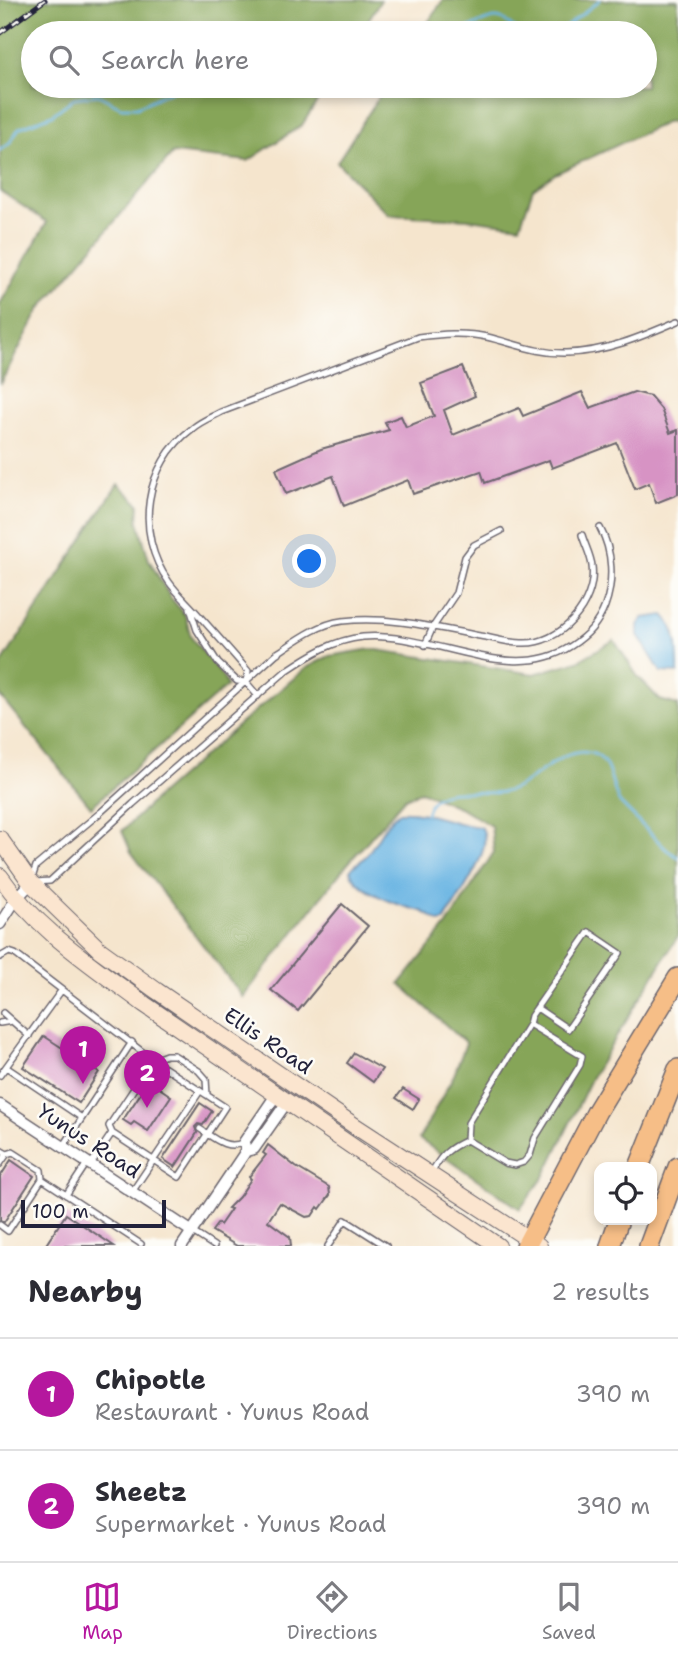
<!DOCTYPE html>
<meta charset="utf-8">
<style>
body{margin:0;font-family:"Shantell Sans",sans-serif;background:#f7f7f7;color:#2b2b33}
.controls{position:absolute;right:21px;bottom:21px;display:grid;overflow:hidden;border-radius:14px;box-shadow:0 4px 10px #0003}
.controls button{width:63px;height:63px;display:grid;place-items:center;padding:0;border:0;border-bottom:2px solid #e1e1e2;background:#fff;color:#2b2b33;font:35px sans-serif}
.scale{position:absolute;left:21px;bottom:18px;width:145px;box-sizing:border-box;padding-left:7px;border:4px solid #22223b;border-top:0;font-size:19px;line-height:24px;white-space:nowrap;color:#22223b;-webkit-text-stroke:5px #fdfcf7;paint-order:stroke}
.you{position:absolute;left:310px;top:562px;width:24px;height:24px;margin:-18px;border:5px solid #fff;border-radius:50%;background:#1a73e8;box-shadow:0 0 0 10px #1a73e833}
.badge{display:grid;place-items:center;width:46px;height:46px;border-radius:50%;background:#b5179e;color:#fff;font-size:23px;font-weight:700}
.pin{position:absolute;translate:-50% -58px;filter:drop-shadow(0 2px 4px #0008)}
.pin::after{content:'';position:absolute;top:37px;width:24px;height:21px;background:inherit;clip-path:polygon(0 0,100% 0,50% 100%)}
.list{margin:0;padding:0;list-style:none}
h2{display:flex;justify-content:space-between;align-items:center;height:91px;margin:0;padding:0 28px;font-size:30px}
h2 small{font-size:23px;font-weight:400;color:#7c7c81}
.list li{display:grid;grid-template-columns:46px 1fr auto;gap:21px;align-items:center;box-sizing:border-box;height:112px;padding:0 28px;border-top:2px solid #e1e1e2}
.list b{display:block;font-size:26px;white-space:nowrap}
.list p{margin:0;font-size:23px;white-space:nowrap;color:#7c7c81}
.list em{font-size:23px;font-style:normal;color:#7c7c81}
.icon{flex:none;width:38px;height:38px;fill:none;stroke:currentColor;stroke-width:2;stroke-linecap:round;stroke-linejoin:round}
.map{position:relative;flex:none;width:678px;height:1246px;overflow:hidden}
.search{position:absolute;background:#fff;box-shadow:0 4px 10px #0003;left:21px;right:21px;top:21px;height:77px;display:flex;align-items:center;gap:18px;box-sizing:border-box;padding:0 24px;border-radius:38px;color:#7c7c81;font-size:26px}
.sheet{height:315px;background:#fff}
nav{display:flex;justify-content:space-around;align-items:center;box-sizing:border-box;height:98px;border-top:2px solid #e1e1e2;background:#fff;font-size:19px;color:#7c7c81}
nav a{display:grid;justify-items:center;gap:4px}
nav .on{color:#b5179e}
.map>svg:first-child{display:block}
.forest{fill:#86a558;stroke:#54644a;stroke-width:2}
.water{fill:#6bb5e3;stroke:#466c8f;stroke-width:2}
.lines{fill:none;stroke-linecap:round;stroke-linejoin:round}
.stream{stroke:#6bb5e3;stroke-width:2.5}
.building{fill:#d793c4}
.service-casing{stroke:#6c666e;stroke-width:8}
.minor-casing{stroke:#6c666e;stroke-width:13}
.secondary-casing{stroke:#6c666e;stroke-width:18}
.motorway-casing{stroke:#6c666e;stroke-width:22}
.service{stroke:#fff;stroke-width:5}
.minor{stroke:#fff;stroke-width:10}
.secondary{stroke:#fbe5cf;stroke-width:16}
.motorway{stroke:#f6be87;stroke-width:19}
.rail-casing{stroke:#22223b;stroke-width:5}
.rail{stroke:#fdfcf7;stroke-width:2.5;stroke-dasharray:8;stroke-linecap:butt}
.labels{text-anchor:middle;stroke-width:5;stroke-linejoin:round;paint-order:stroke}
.street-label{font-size:21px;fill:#22223b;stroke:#fdfcf7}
</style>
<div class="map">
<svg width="678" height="1246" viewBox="0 0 678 1246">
<rect width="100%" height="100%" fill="#fdfcf7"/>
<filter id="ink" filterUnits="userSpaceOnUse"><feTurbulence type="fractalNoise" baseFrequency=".0143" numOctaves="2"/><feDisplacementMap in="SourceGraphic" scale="14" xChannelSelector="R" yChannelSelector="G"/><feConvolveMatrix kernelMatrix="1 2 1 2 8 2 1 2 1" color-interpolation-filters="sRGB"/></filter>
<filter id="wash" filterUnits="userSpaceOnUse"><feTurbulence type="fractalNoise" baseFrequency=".00686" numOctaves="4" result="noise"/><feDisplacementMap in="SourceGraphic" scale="28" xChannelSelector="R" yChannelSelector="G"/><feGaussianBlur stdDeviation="1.57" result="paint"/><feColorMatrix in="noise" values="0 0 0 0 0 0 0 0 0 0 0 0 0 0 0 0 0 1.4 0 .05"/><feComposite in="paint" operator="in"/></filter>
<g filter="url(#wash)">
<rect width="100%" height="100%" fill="#f5e5cd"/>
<path class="forest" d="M0,0H381L360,33H33V86H327L302,125L248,161L173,153L40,309L0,384V304L47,222L0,191Z
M443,0H678V126L669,121L555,174L533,189L520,226L469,219L389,215L337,162L386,86H645V33H421Z
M118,484L139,504L138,521L149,560L170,597L185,615L191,637L223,677L227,686L91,807L0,696V666Z
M614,640L638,677L660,700L678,705V936L592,1077L544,1177L520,1209L419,1139L454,1075L466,1043L400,984L447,925L494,852L491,826L463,809L421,791L405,798L345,867L243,997L131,852L122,831L159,795L255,711L306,668L329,656L371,649L534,674L578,661Z"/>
<path class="water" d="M664,615C678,628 678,653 678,673L661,672L638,635V625L643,618Z
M399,812C428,810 454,825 481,827C497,847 455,902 444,921L440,922C434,919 427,913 421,911C400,906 359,893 350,871C354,864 358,864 363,859C377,845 382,824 399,812Z"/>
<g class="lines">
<path class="stream" d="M420,33C433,24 443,30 458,30C472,30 483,18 496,18C505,18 513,28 520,33
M558,33L600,0
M0,150L9,144L19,128L52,115L74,98L98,95L121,107H137L181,86
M426,814C434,779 478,797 503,792C534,787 556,746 591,753C612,758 611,789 620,803L667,850L678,857"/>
</g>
<g id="blocks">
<path class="building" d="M463,367L475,396L444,410L453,435L519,408L523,416L582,392L590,408L634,392L650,396L661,409L670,433L678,430V494L656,503L649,483L635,489L617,443L552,468L549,460L485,483L481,471L413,494L408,480L344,506L333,476L286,494L276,469L321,449L389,430L385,422L401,416L406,427L434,416L421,383Z
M342,904L368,926L298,1011L271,990Z
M44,1036L99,1072L79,1103L23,1067Z
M354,1053L382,1069L373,1082L347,1063Z
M149,1081L171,1096L148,1131L134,1122L131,1125L123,1120Z
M403,1089L419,1099L413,1109L396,1098Z
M200,1103L212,1111L203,1125L198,1124L195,1127L197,1133L175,1167L163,1159Z
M268,1145L296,1167L329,1187L330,1195L320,1209L318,1207L312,1216L306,1217L280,1203L268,1221L290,1237L291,1246H237L212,1231L218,1223L220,1225L231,1209L228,1208L239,1197L251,1179L249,1177L266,1155L263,1153Z
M11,1160L34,1176L4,1222L0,1220V1177Z
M66,1214L114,1246H45Z"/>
</g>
</g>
<g filter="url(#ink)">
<use href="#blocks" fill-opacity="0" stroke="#6c666e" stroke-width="2"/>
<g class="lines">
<g class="service-casing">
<path id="service" d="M190,608L197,630L218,663L237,681L246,682L258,696
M425,645L433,627L456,593L465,557L474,545L501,531
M246,682L248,671C230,650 212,630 194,610C186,601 176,592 169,582C134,533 144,464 193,428C201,421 212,417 221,412L418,337C441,334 464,332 487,337C513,343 538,354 566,353C606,352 641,337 678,321
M32,878L36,866L101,812L276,654C296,641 318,624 342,621C389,616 434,627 480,636C493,638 508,643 522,643C560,645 597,604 592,566C591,556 585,545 582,535
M36,882L50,881L133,804L286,671C310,655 333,640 363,637C431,631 510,686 571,646C588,635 598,624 605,606C614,582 613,551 600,528
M0,957L9,952L15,954L153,1060L225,1107L179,1177L112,1133
M3,1013L12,1021
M0,1023L12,1021L29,1036
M529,1024L531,1016L589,932L620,953L568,1029L537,1008
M6,1067L82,1118
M0,1075L61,991
M200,1129C214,1138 227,1151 244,1142
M63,1147L132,1042
M0,1150L7,1154L13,1152L41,1170L42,1179L141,1244
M0,1164L7,1154
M91,1164L112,1133L109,1126L153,1060L166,1055H174L199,1071L206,1079L207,1095
M432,1172C441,1155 449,1148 467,1140L505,1163L515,1165L524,1162L530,1155L535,1138L580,1065L582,1056L529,1024L468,1123L467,1140
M132,1192L200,1091
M66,1195L87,1163
M0,1225L8,1231L42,1179
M191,1231L214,1246
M328,1246L345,1220L386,1246"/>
</g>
<g class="minor-casing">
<path id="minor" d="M0,924L16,899L31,883
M0,1105L191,1231
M246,1151L244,1142L276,1095
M182,1246L246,1151L254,1149L287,1102"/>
</g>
<g class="secondary-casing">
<path id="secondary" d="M0,839L31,883L100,950L157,991L355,1126L539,1246
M0,876C37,930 92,965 144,1004L498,1246"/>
</g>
<g class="motorway-casing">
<path id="motorway" d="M639,1167L678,1069
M526,1246L597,1111L678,978
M610,1246L619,1220
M649,1246L678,1167"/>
</g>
<use href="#service" class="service"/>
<use href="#minor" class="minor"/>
<use href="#secondary" class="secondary"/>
<use href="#motorway" class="motorway"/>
<g class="rail-casing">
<path id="rail" d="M0,33L45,0"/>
</g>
<use href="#rail" class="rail"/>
</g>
</g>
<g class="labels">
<g class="street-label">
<text transform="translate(268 1041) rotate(34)" y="7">Ellis Road</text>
<text transform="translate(89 1141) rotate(33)" y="7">Yunus Road</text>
</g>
</g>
</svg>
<div class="controls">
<button><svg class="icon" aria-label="locate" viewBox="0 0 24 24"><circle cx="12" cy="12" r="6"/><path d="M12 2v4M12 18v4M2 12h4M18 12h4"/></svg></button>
</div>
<div class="scale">100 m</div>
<div class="you"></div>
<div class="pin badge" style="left:83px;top:1084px">1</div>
<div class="pin badge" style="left:147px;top:1108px">2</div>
<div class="search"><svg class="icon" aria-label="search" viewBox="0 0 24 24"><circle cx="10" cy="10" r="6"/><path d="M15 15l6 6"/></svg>Search here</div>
</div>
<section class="sheet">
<h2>Nearby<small>2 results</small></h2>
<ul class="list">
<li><span class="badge">1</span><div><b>Chipotle</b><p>Restaurant · Yunus Road</p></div><em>390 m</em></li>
<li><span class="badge">2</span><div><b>Sheetz</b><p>Supermarket · Yunus Road</p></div><em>390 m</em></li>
</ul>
</section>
<nav>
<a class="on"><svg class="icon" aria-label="map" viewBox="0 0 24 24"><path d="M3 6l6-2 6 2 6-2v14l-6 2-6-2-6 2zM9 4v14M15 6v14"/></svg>Map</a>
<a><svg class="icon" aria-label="directions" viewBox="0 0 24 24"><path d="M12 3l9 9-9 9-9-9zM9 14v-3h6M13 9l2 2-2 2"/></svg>Directions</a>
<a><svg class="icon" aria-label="saved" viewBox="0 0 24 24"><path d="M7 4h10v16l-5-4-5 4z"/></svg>Saved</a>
</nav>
